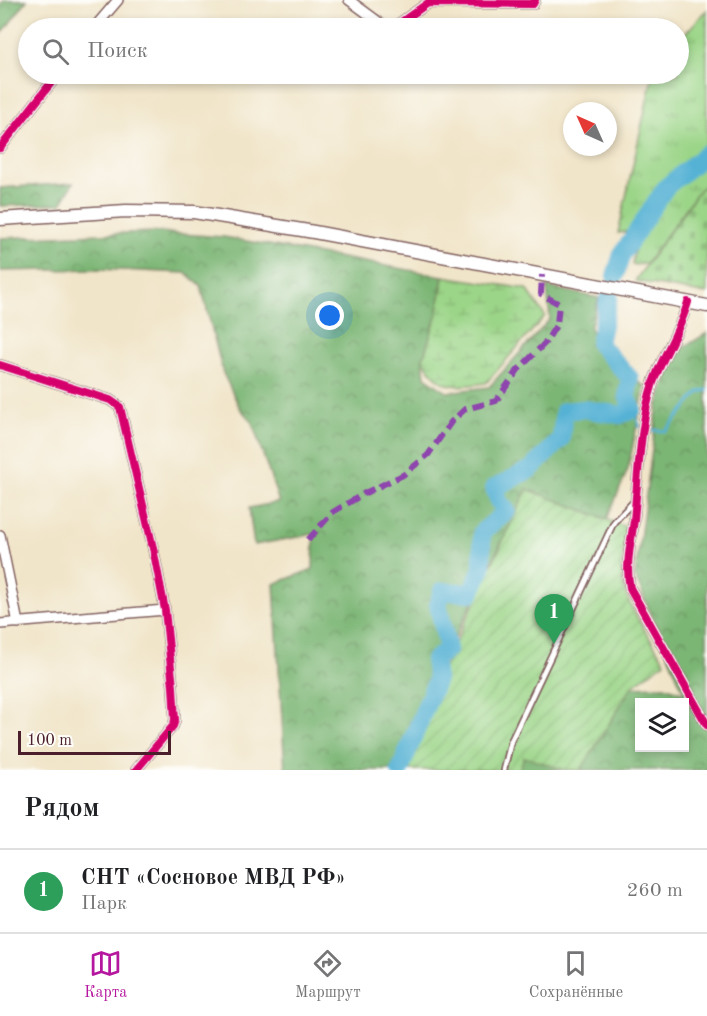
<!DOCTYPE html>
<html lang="ru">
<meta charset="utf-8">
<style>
body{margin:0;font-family:"Old Standard TT",serif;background:#f2f2f2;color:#202124}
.controls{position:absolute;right:18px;bottom:18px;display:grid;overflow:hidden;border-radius:0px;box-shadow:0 3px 9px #0003}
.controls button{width:54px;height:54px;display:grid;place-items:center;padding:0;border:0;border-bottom:2px solid #e0e0e0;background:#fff;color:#202124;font:30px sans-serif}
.compass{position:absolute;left:563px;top:102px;width:54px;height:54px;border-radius:50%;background:#fff;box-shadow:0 3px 9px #0003;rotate:315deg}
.scale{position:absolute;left:18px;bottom:15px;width:153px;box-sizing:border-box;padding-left:6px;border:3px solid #4a1f2b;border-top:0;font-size:16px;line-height:21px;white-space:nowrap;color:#4a1f2b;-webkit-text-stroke:4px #fdfcf7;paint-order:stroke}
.you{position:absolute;left:330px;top:316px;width:21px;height:21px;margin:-15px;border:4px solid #fff;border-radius:50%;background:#1a73e8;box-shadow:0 0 0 9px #1a73e833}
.badge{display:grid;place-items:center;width:39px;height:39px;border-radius:50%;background:#b5179e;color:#fff;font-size:20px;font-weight:700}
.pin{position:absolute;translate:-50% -50px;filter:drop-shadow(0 2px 3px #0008)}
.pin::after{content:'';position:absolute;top:32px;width:21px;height:18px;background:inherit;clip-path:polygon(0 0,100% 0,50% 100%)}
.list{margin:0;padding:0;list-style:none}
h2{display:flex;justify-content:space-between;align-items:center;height:78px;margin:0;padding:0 24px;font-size:26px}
h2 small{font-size:20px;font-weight:400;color:#757577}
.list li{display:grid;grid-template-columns:39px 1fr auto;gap:18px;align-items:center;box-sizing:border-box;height:84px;padding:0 24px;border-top:2px solid #e0e0e0}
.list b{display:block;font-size:22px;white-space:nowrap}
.list p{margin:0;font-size:20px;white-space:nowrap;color:#757577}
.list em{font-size:20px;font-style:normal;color:#757577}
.icon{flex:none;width:33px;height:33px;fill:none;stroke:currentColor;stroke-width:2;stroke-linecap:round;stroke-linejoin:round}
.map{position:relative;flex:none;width:707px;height:770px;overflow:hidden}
.search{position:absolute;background:#fff;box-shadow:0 3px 9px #0003;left:18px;right:18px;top:18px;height:66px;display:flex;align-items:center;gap:15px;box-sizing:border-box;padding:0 21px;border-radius:33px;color:#757577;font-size:22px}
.sheet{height:162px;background:#fff}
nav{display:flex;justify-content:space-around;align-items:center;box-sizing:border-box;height:84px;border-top:2px solid #e0e0e0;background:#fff;font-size:16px;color:#757577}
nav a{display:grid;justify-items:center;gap:3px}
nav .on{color:#b5179e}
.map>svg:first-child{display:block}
.grass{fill:url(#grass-tufts);stroke:#727a5a;stroke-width:1.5}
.forest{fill:url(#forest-crowns);stroke:#636a50;stroke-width:1.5;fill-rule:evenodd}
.wetland{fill:url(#wetland-marsh);stroke:#727a5a;stroke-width:1.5}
.cemetery{fill:url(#cemetery-stones);stroke:#727a5a;stroke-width:1.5}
.garden{fill:url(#garden-furrows);stroke:#727a5a;stroke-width:1.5}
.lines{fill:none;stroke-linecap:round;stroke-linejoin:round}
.stream{stroke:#57b2d5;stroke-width:3}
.river{stroke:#57b2d5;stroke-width:18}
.service-casing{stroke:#846462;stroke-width:8}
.minor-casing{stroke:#846462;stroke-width:12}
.secondary-casing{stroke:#846462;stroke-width:15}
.service{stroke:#fff;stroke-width:4.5}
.minor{stroke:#fff;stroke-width:9}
.secondary{stroke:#fff;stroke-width:12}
.quiet{stroke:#8e44ad;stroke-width:6;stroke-dasharray:12 6;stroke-linecap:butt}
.cycleway-casing{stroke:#fdfcf7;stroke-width:11}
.cycleway{stroke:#d6006c;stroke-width:8}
</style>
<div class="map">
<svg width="707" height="770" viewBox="0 0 707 770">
<defs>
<pattern id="grass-tufts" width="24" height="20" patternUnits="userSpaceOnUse" patternTransform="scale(1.5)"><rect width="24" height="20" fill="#9bd588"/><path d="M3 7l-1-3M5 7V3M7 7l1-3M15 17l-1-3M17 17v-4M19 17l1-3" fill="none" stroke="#87b676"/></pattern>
<pattern id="forest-crowns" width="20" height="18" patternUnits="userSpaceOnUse" patternTransform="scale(1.5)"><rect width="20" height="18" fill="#7cb674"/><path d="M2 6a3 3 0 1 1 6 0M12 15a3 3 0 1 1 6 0" fill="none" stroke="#68935f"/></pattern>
<pattern id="wetland-marsh" width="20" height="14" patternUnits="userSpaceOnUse" patternTransform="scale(1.5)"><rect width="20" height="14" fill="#9bd588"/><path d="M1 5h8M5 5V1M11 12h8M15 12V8" fill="none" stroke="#87b676"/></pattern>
<pattern id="cemetery-stones" width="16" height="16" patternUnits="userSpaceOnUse" patternTransform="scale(1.5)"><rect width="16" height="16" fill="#9bd588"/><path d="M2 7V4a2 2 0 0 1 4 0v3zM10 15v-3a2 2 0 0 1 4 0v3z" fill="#87b676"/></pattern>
<pattern id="garden-furrows" width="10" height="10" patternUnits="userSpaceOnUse" patternTransform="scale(1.5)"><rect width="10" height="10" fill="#9bd588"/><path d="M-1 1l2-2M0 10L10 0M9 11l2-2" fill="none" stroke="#87b676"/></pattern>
</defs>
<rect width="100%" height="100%" fill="#fdfcf7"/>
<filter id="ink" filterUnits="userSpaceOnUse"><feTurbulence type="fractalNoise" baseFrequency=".0167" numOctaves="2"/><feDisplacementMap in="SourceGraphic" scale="12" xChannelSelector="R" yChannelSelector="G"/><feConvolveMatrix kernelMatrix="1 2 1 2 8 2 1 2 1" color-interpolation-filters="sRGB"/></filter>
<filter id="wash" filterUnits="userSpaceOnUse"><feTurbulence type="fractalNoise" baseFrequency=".008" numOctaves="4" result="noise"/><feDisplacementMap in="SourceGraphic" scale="24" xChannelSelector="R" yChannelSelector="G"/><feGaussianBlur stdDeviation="1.35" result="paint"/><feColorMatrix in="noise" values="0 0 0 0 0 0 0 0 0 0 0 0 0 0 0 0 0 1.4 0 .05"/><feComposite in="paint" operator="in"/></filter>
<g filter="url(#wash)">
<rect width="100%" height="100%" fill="#f1e5c9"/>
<path class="grass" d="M707,10V184L700,189L646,264L632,265L638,230L618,233L653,74H678L679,40Z"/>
<path class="forest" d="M5,0H27L0,36V5Z
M73,183L61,204L0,206V188Z
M154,232L224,237L443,276L438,311L423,359L425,377L447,392L489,387L550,319L547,287L599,298L590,327L603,359L645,386L628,469L607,519L527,490L423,703L404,770H285L274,584L313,569L314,534L254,545L249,508L279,502L252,422L240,408L223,373L201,286L185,273L98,269L0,271V238Z
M707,333V770H512L514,763L624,687L665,686L684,693L635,576L658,405L675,353ZM640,702H684V748H640Z"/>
<path class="wetland" d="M443,276L527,289L545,316L486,383C454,387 440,391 423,359L438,311Z"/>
<path class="cemetery" d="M707,184V294L635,281L700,189Z"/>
<path class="garden" d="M527,489L629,528C627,541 621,556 621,569C620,599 650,637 665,662L632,686L581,770H565L524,757L519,770H396Z"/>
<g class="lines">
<path class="stream" d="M633,409L640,427
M653,430L666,431L699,392L707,390"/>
<path class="river" d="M615,276L622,254L666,187L707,153
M400,770L437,679L434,660L448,649L438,604L442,591L471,593L482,568V532L507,511L499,502L494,488L531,469L561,439L564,411L584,409L620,415L633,409L627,396L630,378L599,344L609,296"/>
</g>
</g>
<g filter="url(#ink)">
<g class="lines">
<g class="service-casing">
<path id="service" d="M504,770L511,741L614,522L635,500"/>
</g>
<g class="minor-casing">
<path id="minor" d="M349,0L387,28
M94,28L118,0
M393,28L428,3L533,4L535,0
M0,148L58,74
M688,302C680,331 663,355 653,383C640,422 638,478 634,520C631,543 625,565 630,588L707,725
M0,365L110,400L120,407L153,548L165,610L173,687L175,720L173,726L136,770
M0,535L18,623
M0,624L165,610"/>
</g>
<g class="secondary-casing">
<path id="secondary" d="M0,219L126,211L194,212L314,232L707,306"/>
</g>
<use href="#service" class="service"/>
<use href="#minor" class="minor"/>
<use href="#secondary" class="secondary"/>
<path class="quiet" d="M308,540L333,512L365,493L403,475L428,455L451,422L465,409L496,401L518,370L545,343L557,324L559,304L541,294L542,275"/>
<g class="cycleway-casing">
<path id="cycleway" d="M393,28L428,3L533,4L535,0
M0,148L58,74
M688,302C680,331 663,355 653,383C640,422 638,478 634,520C631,543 625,565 630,588L707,725
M0,365L110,400L120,407L153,548L165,610L173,687L175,720L173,726L136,770"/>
</g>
<use href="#cycleway" class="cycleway"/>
</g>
</g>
</svg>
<div class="controls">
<button><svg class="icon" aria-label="layers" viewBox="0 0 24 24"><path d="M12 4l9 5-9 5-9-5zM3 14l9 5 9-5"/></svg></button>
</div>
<svg class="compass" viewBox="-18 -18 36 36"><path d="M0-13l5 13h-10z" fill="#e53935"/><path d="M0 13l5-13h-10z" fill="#757577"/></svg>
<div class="scale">100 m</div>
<div class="you"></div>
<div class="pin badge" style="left:554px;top:644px;background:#2e9e5b">1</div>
<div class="search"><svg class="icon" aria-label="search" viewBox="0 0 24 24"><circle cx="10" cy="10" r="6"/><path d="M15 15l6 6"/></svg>Поиск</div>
</div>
<section class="sheet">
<h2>Рядом<small></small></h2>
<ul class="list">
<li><span class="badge" style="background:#2e9e5b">1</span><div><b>СНТ «Сосновое МВД РФ»</b><p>Парк</p></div><em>260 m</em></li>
</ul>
</section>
<nav>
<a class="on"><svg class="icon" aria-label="map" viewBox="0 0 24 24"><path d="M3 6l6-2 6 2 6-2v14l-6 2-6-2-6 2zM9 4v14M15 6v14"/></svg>Карта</a>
<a><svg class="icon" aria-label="directions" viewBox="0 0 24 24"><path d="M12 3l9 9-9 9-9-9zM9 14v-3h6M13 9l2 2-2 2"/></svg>Маршрут</a>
<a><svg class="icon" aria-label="saved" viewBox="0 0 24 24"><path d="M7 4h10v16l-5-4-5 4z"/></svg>Сохранённые</a>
</nav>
